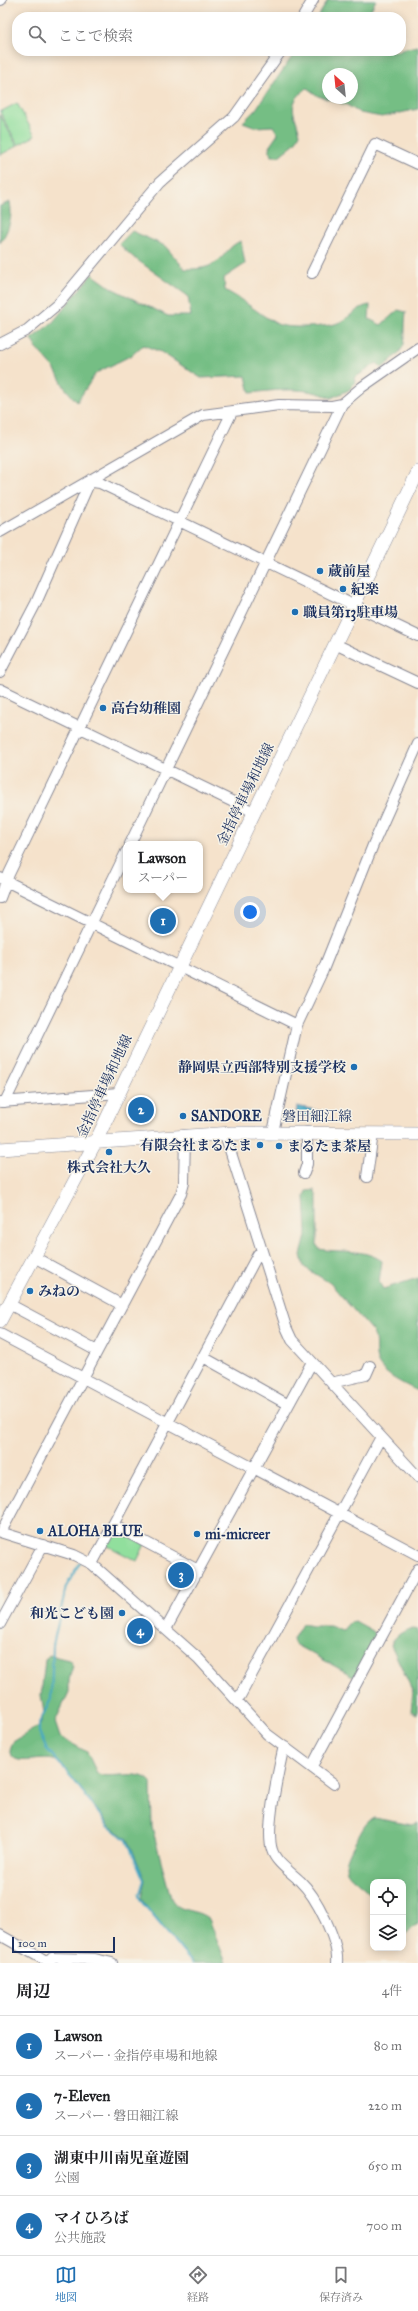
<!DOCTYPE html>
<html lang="ja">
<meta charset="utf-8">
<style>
body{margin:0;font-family:"IM FELL Great Primer","Noto Serif JP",serif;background:#f2f2f2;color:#202124}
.controls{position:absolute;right:12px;bottom:12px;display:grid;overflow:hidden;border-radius:8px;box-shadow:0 2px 10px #0003}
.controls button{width:36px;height:36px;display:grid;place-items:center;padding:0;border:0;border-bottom:1px solid #e0e0e0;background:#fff;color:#202124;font:20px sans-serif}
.compass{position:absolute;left:322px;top:68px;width:36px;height:36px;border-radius:50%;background:#fff;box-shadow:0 2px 10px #0003;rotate:333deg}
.scale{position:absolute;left:12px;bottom:10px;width:103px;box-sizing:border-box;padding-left:4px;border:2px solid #1b2f5e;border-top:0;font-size:11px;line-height:14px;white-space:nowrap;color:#1b2f5e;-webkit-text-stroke:3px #f7f3e8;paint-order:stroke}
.you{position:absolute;left:250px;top:912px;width:14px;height:14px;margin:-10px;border:3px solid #fff;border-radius:50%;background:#1a73e8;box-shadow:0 0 0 6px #1a73e833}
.badge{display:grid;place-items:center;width:26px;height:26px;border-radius:50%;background:#1f6fb2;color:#fff;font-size:13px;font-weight:700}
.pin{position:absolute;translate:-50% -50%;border:2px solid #fff;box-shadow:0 1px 4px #0006}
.popup{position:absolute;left:123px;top:841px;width:80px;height:52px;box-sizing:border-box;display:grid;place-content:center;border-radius:8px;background:#fff;filter:drop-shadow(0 1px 3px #0005);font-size:13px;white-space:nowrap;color:#757577}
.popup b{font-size:15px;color:#202124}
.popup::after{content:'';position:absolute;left:50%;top:100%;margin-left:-8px;border:8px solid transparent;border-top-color:#fff}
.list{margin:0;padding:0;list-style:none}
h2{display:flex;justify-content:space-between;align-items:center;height:52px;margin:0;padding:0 16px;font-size:17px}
h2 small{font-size:13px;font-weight:400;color:#757577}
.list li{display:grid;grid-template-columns:26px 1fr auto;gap:12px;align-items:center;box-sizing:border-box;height:60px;padding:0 16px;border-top:1px solid #e0e0e0}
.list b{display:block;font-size:15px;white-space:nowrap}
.list p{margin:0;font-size:13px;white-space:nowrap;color:#757577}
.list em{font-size:13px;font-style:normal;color:#757577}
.icon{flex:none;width:22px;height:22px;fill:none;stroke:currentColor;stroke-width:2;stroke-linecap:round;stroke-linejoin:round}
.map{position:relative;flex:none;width:418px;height:1963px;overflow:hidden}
.search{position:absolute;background:#fff;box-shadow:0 2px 10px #0003;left:12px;right:12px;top:12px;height:44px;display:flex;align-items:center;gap:10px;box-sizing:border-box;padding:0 14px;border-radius:16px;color:#757577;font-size:15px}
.sheet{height:292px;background:#fff}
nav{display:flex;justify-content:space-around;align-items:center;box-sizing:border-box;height:56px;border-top:1px solid #e0e0e0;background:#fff;font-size:11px;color:#757577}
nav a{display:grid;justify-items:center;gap:2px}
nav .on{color:#1f6fb2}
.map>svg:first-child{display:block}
.green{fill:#91df9d;stroke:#56877e}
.forest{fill:#74be84;stroke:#487671;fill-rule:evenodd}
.water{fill:#45a8c5;stroke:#306c92}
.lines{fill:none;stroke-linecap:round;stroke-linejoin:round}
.stream{stroke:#45a8c5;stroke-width:2}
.minor-casing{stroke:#888894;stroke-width:12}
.major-casing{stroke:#888894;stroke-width:14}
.minor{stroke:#fff;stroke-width:10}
.major{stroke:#fff;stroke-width:13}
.poi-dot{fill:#1f6fb2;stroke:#f7f3e8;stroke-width:1.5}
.labels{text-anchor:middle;stroke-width:3;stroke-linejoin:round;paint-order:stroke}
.poi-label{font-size:14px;font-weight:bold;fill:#1b2f5e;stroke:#f7f3e8;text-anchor:start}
.street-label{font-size:14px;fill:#1b2f5e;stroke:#f7f3e8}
</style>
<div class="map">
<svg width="418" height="1963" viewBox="0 0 418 1963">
<rect width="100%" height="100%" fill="#f7f3e8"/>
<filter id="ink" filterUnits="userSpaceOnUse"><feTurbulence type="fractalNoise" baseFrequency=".025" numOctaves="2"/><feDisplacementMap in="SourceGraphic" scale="8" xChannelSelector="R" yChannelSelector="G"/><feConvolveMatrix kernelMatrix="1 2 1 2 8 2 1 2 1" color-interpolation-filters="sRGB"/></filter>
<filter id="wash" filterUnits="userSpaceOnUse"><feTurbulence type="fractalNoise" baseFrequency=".012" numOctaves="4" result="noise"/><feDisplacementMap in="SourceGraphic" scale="16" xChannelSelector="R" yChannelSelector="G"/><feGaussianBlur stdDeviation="0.9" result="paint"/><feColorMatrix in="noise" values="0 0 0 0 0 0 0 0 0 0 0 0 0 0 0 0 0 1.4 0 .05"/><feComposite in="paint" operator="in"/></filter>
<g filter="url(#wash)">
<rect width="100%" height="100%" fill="#f5e2cb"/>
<path class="green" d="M17,103L35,136L18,145L0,112Z
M0,115L17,146L0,155Z
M114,1529L145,1544L137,1561L106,1545Z
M176,1561L194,1570L186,1588L167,1577Z"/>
<path class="forest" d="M328,0H376L367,17H318Z
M418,46V109L382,117L360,113L347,105L318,96L307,88C285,105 295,112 300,134L295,143L279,156H271L269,147L278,134L273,126L256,127L243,122L256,109L296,51H401V49ZM328,74H352V98H328Z
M10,202C13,217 9,230 0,243V206Z
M132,231L165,246L185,269C195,269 206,269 215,263C225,257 229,245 241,241L245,264L224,278L225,290C244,300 259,314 277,324C288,329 324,327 335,324C349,320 357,306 370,305L369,319L381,325L398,310L406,312C402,347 413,342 382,368L377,363L354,378L355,382L349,390L331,398C306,386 277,390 250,393L246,376L201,378L161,352L143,345L132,355L96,373L77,402L65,388L54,368L37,349L31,339L53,322L92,274L113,289L168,316H191L188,296L133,257L119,244Z
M314,1190L317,1196V1245L319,1249C340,1253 364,1248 382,1261L379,1282L383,1289L418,1278V1391C404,1384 377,1373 376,1355C375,1346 377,1339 372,1331L330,1283L304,1267L301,1255L307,1232L305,1196L307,1191Z
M355,1621L373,1631L377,1638L357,1674L353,1676L294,1644L293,1639L302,1624L312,1626H330L342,1631L350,1622Z
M414,1629L418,1630L417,1714L411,1711L413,1692L391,1645C394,1636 405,1629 414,1629Z
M49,1655L69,1660L73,1666L69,1679V1692L55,1722L60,1737L87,1752L97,1773L101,1775C116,1778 140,1769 151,1782L152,1827L171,1898C179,1914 196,1908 209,1919L226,1963H193L150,1913L141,1898L145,1880L128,1839L109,1825L60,1763C47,1753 20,1767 12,1756L10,1749L13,1742L40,1725L44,1713L41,1695L45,1660Z
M374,1818L412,1825L418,1823V1924L403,1936V1882H373V1897C349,1870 335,1878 357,1839C362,1831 365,1822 374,1818Z"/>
<path class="water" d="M297,1106L324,1112L322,1120L296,1114Z"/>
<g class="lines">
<path class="stream" d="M80,1562L66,1587L53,1645L51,1699L39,1723V1732L46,1748L73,1779L108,1826L127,1840L144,1880L139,1896L141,1901L192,1963"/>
</g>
</g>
<g filter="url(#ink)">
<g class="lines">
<g class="minor-casing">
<path id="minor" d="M0,0H1
M303,17L313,0
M312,273L375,144L418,164
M0,344L27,330L59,303L160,182L234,117L281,51
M0,532L203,415L279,405L332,406L342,404
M335,644L418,683
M0,672L36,603L91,479L93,482L100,483L418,636
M0,689L254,812
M130,844L342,404L362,387L418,348
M0,878L297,1025
M0,898L9,874L232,412
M1,1102L119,1093
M5,1102L126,852
M273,1132L297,1025L323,970L373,845L418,744
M225,1134L286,1327L292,1340L418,1477
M304,1173L307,1164V1132
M367,1177L373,1133
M34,1257L122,1305
M9,1304L97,1351
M0,1334L418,1555
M203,1357L287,1404
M332,1384L335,1382L366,1375L370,1366
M113,1525L198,1570
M0,1532L74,1555L92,1564L198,1658L267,1734L334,1784
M1,1532L181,1194L184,1183L185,1135
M92,1564L258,1254L262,1253
M0,1624L43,1545
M166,1629L312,1362
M236,1700L240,1696L381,1437
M285,1747L283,1750C278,1773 265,1829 272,1850C276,1863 291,1872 300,1881C316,1896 339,1941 337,1963
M312,1766L418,1569
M0,1935L50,1963
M49,1962L52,1958L95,1959L112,1963"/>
</g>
<g class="major-casing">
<path id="major" d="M0,1149L232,1133L418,1134
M0,1321L96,1141L418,472"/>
</g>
<use href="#minor" class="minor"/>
<use href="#major" class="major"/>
</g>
</g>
<g class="poi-dot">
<circle cx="320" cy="571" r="4"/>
<circle cx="343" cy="589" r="4"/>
<circle cx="295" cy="612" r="4"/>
<circle cx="103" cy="708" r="4"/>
<circle cx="354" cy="1067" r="4"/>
<circle cx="183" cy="1116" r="4"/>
<circle cx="260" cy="1145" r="4"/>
<circle cx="279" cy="1146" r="4"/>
<circle cx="109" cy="1152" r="4"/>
<circle cx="30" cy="1291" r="4"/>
<circle cx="40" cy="1531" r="4"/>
<circle cx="197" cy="1534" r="4"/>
<circle cx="122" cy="1613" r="4"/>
</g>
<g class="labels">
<g class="poi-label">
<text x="328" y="576">蔵前屋</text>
<text x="351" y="594">紀楽</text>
<text x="303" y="617">職員第13駐車場</text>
<text x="111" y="713">高台幼稚園</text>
<text x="346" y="1072" text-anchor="end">静岡県立西部特別支援学校</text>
<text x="191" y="1121">SANDORE</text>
<text x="252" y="1150" text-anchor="end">有限会社まるたま</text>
<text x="287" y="1151">まるたま茶屋</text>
<text x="109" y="1172" text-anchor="middle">株式会社大久</text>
<text x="38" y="1296">みねの</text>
<text x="48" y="1536">ALOHA BLUE</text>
<text x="205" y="1539">mi-micreer</text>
<text x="114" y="1618" text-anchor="end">和光こども園</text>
</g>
<g class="street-label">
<text transform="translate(245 794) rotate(-64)" y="5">金指停車場和地線</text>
<text transform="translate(104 1086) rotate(-65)" y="5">金指停車場和地線</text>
<text x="317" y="1121">磐田細江線</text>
</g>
</g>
</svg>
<div class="controls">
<button><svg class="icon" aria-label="locate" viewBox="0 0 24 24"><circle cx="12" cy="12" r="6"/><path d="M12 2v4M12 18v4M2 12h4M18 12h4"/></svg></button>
<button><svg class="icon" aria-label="layers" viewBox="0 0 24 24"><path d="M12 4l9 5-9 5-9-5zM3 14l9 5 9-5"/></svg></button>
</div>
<svg class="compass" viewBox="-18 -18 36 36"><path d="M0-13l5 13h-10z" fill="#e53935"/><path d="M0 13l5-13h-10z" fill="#757577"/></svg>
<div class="scale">100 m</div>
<div class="you"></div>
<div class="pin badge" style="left:163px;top:921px">1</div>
<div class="popup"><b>Lawson</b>スーパー</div>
<div class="pin badge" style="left:141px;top:1110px">2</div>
<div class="pin badge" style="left:181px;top:1575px">3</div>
<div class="pin badge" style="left:140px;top:1631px">4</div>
<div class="search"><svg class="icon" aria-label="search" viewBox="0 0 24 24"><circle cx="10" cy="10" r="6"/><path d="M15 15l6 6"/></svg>ここで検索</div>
</div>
<section class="sheet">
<h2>周辺<small>4件</small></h2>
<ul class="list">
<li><span class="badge">1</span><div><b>Lawson</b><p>スーパー · 金指停車場和地線</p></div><em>80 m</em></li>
<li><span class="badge">2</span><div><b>7-Eleven</b><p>スーパー · 磐田細江線</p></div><em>220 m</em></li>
<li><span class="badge">3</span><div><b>湖東中川南児童遊園</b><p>公園</p></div><em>650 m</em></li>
<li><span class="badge">4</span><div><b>マイひろば</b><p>公共施設</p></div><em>700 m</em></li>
</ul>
</section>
<nav>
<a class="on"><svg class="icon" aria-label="map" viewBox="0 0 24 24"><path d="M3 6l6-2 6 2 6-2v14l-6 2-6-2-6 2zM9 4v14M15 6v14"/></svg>地図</a>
<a><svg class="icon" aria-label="directions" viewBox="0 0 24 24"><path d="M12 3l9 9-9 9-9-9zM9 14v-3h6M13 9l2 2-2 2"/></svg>経路</a>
<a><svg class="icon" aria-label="saved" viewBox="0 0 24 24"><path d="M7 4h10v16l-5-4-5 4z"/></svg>保存済み</a>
</nav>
